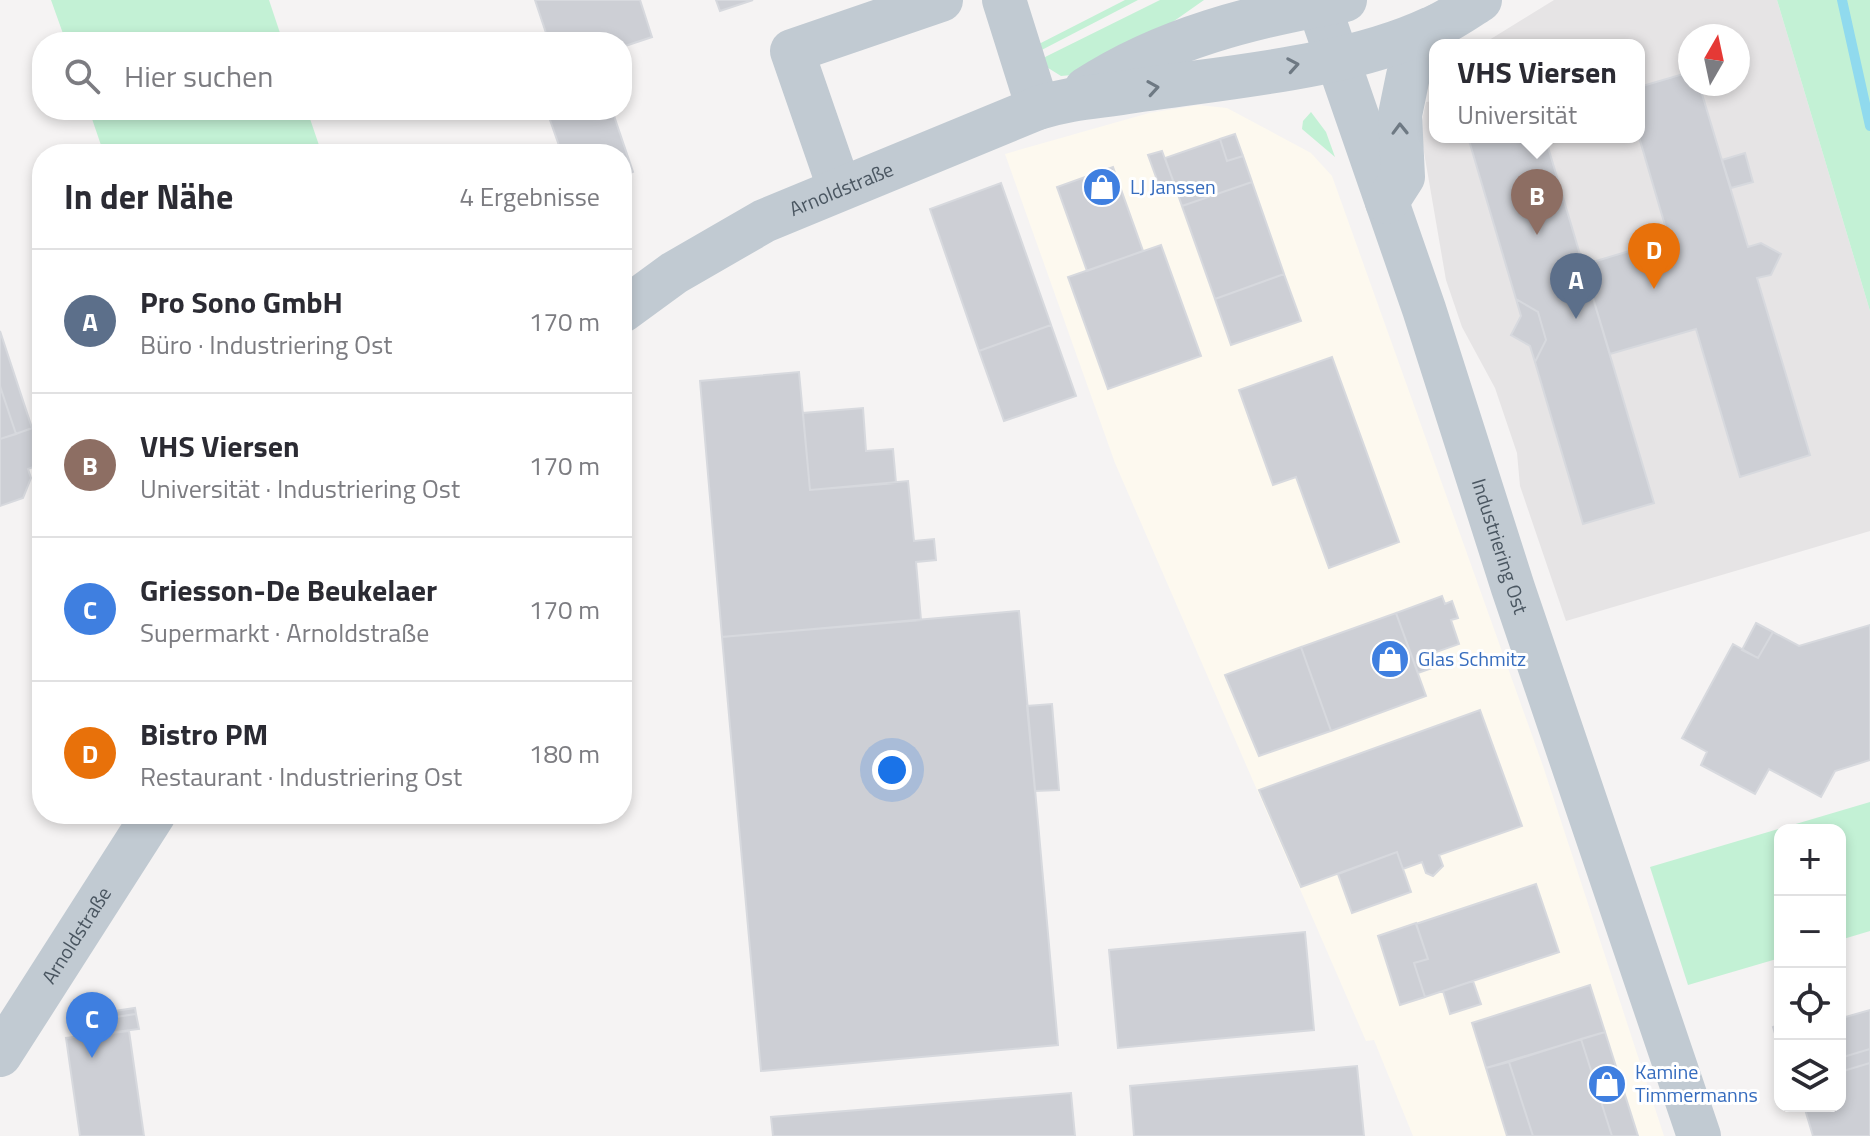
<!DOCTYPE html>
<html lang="de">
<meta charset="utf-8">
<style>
body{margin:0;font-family:"Titillium Web",sans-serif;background:#f2f2f3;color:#2b2b33}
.controls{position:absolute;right:24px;bottom:24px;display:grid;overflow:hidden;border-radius:16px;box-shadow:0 4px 12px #0003}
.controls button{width:72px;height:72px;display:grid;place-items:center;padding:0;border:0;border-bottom:2px solid #e1e1e2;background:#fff;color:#2b2b33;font:40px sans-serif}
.compass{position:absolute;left:1678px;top:24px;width:72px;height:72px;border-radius:50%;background:#fff;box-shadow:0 4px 12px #0003;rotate:9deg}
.you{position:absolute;left:892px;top:770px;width:28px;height:28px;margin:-20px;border:6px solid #fff;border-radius:50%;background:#1a73e8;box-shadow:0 0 0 12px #1a73e833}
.badge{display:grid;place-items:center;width:52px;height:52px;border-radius:50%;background:#0f766e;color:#fff;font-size:26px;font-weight:700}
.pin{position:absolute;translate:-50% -66px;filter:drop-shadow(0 2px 4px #0008)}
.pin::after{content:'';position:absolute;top:42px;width:28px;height:24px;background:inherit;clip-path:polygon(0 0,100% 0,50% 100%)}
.popup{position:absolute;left:1429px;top:39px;width:216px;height:104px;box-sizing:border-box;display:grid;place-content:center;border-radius:16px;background:#fff;filter:drop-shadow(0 2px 6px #0005);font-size:26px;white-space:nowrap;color:#7c7c81}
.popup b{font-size:30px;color:#2b2b33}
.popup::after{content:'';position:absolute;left:50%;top:100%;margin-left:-16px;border:16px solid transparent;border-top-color:#fff}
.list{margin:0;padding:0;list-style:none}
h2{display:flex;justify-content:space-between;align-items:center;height:104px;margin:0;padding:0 32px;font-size:34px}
h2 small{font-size:26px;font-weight:400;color:#7c7c81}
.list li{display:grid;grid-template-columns:52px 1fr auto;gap:24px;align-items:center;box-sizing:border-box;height:144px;padding:0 32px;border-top:2px solid #e1e1e2}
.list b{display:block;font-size:30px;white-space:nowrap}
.list p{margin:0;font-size:26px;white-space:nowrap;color:#7c7c81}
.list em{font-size:26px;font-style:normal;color:#7c7c81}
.icon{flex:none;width:44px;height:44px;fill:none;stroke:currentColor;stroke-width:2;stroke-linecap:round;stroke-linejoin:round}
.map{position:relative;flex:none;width:1870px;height:1136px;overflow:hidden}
.search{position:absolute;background:#fff;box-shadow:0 4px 12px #0003;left:32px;top:32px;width:600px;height:88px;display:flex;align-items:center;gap:20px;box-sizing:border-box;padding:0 28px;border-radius:32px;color:#7c7c81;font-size:30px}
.panel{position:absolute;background:#fff;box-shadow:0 4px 12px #0003;left:32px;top:144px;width:600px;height:680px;border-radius:32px}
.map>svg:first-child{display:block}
.commercial{fill:#fdf9ef}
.education{fill:#e6e4e5;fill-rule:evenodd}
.green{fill:#c3f1d5}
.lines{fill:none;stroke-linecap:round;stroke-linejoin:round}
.stream{stroke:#90daee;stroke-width:10}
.building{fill:#cdcfd5;stroke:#d7d9de;stroke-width:2}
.minor{stroke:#c1cad2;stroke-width:44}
.oneway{stroke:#6e7983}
.labels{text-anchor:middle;stroke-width:6;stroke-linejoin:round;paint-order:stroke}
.shop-label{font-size:20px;fill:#366cbe;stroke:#fff;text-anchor:start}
.street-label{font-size:20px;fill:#4a5661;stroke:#fff}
</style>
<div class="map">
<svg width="1870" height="1136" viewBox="0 0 1870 1136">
<rect width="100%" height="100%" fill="#f5f3f3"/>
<path class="commercial" d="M1198,105L1227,108L1311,153L1332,176L1543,766L1664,1136H1413L1374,1040L1366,1041L1115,463L1005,154L1149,113Z"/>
<path class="education" d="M1554,0H1777L1870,311V531L1566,621L1520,486L1517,453L1495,388L1462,327L1446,280L1420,129L1426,102L1435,101V137H1639V45H1481ZM1690,36H1738V84H1690Z"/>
<path class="green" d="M51,0H269L283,42H66Z
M1125,0H1138L1032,55L1035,46Z
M1160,0H1204L1167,26L1072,75L1061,76L1037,61Z
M1777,0H1870V311Z
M89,110H307L322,154H104Z
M1311,112L1326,132L1335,157L1302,129L1303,121Z
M1870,802V931L1840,940V830H1780V958L1688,985L1650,867Z"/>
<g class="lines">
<path class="stream" d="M1842,0L1870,126"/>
</g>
<path class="building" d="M535,0H640L652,37L622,47V42H549Z
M716,0H753L720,11Z
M1690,72V84H1699L1748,247L1761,243L1781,254L1771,275L1757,278L1810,455L1740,477L1696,329L1610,354L1583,265L1669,239L1639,137V87Z
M569,110H612L633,172L622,176V154H562L549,117Z
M1235,134L1243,156L1227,161L1220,139Z
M1468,137H1545L1654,503L1583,524L1535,362L1546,340L1538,312L1516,299Z
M1220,139L1227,161L1243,156L1252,182L1182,206L1165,158Z
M1162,151L1174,183L1160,188L1148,155Z
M1745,153L1753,182L1731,188L1722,160Z
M1113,167L1143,251L1087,271L1057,187Z
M1252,182L1284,274L1215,299L1182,206Z
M1001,183L1051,325L979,351L930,209Z
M1161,245L1201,356L1108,389L1068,277Z
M1284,274L1301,321L1231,345L1215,299Z
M1516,299L1538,312L1546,340L1535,362L1530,346L1511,335L1521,316Z
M1051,325L1076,396L1004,421L979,351Z
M0,331L32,428L16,434L0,386Z
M1332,357L1399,542L1329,568L1296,477L1273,485L1239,390Z
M799,372L810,490L908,481L914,541L934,539L936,560L916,562L921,620L722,637L700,381Z
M0,386L16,434L0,439Z
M863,408L866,451L893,449L896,483L810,490L803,413Z
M33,428L42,454L38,465L28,469L31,478L23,498L0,506V439Z
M1442,596L1445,604L1452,601L1458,618L1451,620L1459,644L1436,652L1441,665L1418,673L1396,613Z
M1019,611L1058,1045L761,1071L722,637Z
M1396,613L1426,696L1331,731L1301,647Z
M1756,623L1773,632L1758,658L1742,650Z
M1870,625V760L1835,771L1821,797L1769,769L1755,794L1701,765L1707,752L1682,738L1733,644L1758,658L1773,632L1799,646Z
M1301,647L1331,731L1259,756L1225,675Z
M1052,704L1059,790L1035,791L1027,706Z
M1480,710L1522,826L1439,855L1443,866L1433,876L1426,873L1422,862L1403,869L1397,852L1301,887L1259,790Z
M1397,852L1411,892L1352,913L1338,874Z
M1536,884L1559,952L1425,997L1414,963L1428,959L1416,924Z
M1416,923L1428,959L1414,963L1425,997L1400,1005L1378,936Z
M1305,932L1314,1030L1118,1048L1109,950Z
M1473,981L1481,1004L1450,1014L1443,991Z
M1590,985L1605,1032L1486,1068L1472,1023Z
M135,1008L136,1014L82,1022L81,1016Z
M1870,1010V1049L1840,1058V1011L1842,1018Z
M136,1014L139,1029L84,1036L82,1022Z
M1780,1024V1050L1773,1027Z
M129,1031L144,1136H80L66,1038Z
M1605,1032L1638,1136H1612L1581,1039Z
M1581,1039L1612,1136H1533L1509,1062Z
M1870,1049V1063L1840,1072V1058Z
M1509,1062L1533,1136H1507L1486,1068Z
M1870,1063V1136H1813L1804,1106H1840V1072Z
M1357,1066L1364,1136H1134L1130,1086Z
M1071,1093L1075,1136H773L771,1117Z"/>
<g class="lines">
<g class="minor">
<path d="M1004,0L1038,108"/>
<path id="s1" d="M1317,0L1424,309L1513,588L1699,1136"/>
<path d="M1086,89C1164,38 1254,16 1345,0"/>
<path d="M839,187L792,51L941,0"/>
<path d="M1387,202L1403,177L1400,115L1408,76L1414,62L1433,41L1439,25"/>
<path id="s2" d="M622,311L674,273L764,221L1038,108C1073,97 1099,97 1134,91C1227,77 1347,68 1432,28C1449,21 1464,10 1480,0"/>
<path id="s3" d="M0,1055L154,814"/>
</g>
</g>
<defs><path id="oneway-chevron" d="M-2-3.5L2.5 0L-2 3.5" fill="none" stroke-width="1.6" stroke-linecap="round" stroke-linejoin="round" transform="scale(2)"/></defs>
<g class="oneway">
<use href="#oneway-chevron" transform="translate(1293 65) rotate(-10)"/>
<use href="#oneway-chevron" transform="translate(1153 88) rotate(-9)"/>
<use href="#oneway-chevron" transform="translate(1400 129) rotate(-91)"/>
</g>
<defs>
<g id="shop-disc" transform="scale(2)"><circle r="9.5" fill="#3f7fe0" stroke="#fff"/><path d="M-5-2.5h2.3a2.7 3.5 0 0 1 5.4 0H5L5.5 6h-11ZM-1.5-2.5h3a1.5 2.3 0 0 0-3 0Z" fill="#fff"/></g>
</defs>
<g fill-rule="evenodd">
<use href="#shop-disc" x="1102" y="187"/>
<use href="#shop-disc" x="1390" y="659"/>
<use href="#shop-disc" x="1607" y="1084"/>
</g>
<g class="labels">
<g class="shop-label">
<text x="1130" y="194">LJ Janssen</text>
<text x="1418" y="666">Glas Schmitz</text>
<text x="1635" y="1079">Kamine<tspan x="1635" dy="23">Timmermanns</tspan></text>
</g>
<g class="street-label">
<text dy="7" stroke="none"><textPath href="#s2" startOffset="252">Arnoldstraße</textPath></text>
<text dy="7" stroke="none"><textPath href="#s1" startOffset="576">Industriering Ost</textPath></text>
<text dy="7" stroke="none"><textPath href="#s3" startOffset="142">Arnoldstraße</textPath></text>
</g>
</g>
</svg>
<div class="controls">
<button>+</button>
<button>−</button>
<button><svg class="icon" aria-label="locate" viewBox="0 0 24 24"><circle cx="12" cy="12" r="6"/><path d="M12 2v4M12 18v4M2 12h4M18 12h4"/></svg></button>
<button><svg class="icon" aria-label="layers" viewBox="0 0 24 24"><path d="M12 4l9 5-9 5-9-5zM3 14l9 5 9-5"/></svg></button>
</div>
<svg class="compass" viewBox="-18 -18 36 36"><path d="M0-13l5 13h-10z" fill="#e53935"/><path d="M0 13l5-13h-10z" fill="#7c7c81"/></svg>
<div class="you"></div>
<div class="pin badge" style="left:1576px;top:319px;background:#5c6f8a">A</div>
<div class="pin badge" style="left:1537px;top:235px;background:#8d6e63">B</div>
<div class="popup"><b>VHS Viersen</b>Universität</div>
<div class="pin badge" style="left:92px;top:1058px;background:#3f7fe0">C</div>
<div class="pin badge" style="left:1654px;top:289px;background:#e8710a">D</div>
<div class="search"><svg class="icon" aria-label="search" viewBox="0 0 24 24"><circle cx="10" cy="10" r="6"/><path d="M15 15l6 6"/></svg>Hier suchen</div>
<section class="panel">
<h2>In der Nähe<small>4 Ergebnisse</small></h2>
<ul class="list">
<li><span class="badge" style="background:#5c6f8a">A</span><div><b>Pro Sono GmbH</b><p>Büro · Industriering Ost</p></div><em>170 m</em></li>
<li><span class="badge" style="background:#8d6e63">B</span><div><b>VHS Viersen</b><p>Universität · Industriering Ost</p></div><em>170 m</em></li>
<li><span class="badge" style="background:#3f7fe0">C</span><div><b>Griesson-De Beukelaer</b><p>Supermarkt · Arnoldstraße</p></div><em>170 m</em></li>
<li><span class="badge" style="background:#e8710a">D</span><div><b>Bistro PM</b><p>Restaurant · Industriering Ost</p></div><em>180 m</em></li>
</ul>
</section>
</div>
